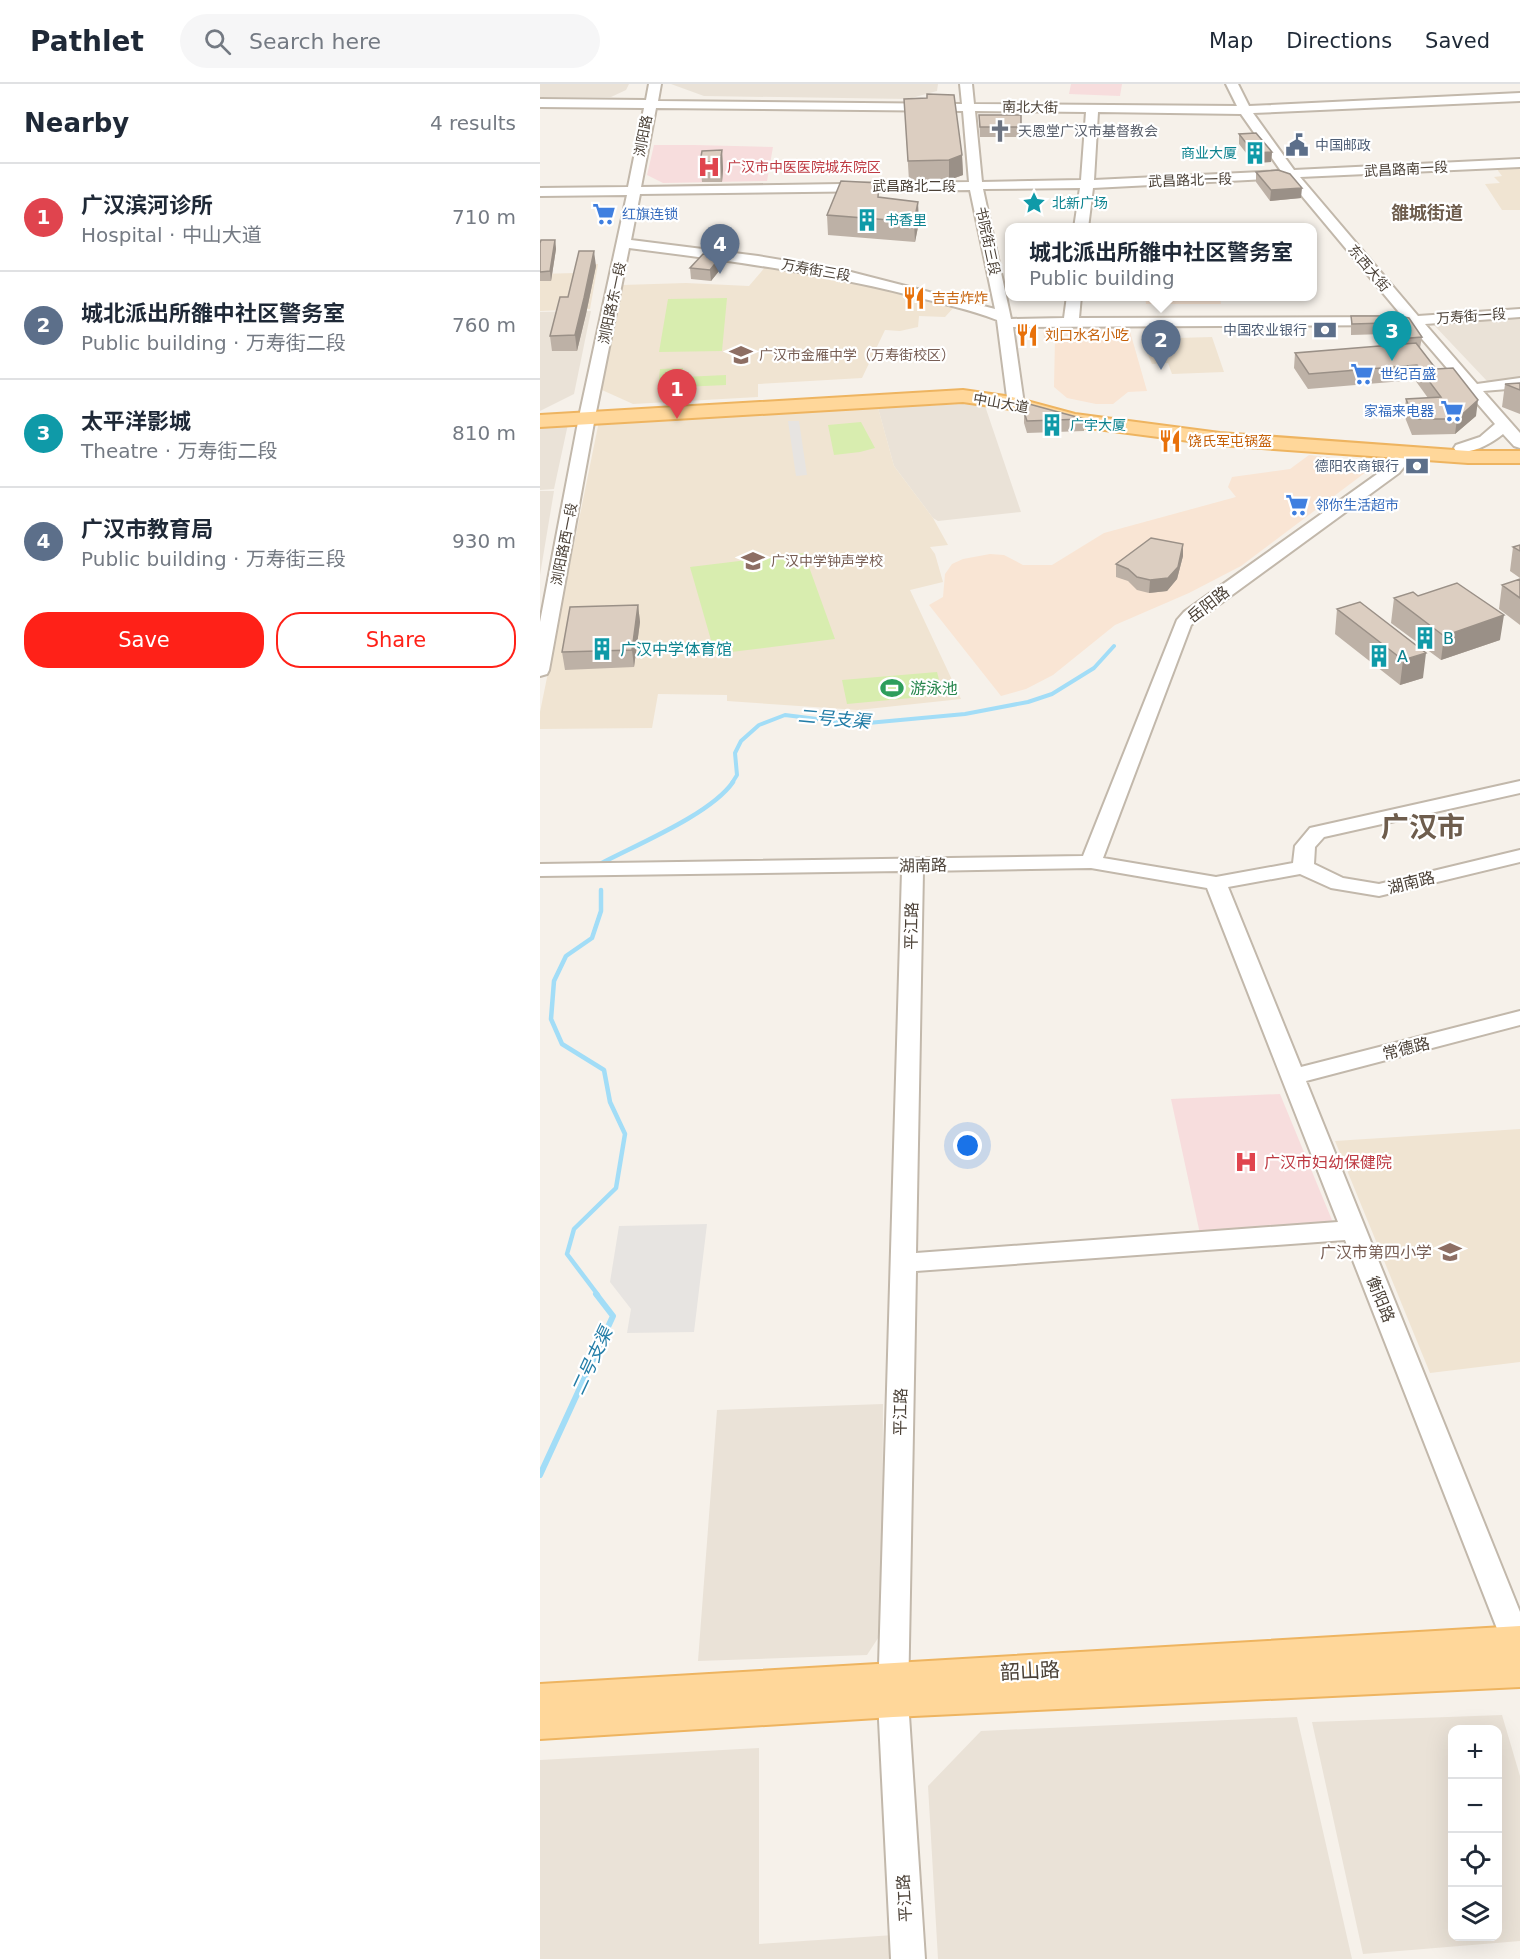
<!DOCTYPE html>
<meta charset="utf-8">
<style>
body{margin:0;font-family:"DejaVu Sans","Noto Sans SC",sans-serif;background:#f6f6f7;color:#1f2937}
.controls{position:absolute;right:18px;bottom:18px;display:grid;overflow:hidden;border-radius:12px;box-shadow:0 6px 24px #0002}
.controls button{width:54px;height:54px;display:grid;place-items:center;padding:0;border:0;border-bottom:2px solid #e0e1e3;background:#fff;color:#1f2937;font:30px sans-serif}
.you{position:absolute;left:428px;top:1062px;width:21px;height:21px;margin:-15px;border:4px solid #fff;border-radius:50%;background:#1a73e8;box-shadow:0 0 0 9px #1a73e833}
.badge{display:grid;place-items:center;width:39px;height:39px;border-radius:50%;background:#ff2118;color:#fff;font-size:20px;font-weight:700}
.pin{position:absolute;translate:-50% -50px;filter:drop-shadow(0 2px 3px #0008)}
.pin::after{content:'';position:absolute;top:32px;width:21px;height:18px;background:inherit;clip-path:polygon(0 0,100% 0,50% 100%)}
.popup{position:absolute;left:465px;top:139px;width:312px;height:78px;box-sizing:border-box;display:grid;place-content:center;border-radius:12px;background:#fff;filter:drop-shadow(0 2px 4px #0005);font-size:20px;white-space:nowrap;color:#747a83}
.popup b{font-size:22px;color:#1f2937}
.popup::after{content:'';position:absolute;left:50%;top:100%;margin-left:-12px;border:12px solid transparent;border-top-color:#fff}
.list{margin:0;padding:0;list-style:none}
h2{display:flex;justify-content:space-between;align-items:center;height:78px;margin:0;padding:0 24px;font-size:26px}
h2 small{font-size:20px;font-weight:400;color:#747a83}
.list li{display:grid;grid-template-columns:39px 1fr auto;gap:18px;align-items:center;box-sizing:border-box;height:108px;padding:0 24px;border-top:2px solid #e0e1e3}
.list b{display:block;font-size:22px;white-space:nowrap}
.list p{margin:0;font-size:20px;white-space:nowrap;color:#747a83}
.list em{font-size:20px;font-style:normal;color:#747a83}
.actions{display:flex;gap:12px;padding:18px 24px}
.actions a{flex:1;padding:14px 0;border:2px solid #ff2118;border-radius:24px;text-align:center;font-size:21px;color:#ff2118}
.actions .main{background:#ff2118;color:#fff}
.icon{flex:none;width:33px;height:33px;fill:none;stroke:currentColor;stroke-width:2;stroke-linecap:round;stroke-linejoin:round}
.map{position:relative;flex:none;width:980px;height:1875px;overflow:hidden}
header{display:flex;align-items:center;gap:36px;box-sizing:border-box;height:84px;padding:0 30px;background:#fff;border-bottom:2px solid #e0e1e3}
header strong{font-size:28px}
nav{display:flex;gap:33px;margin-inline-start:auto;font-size:21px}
.search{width:420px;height:54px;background:#f6f6f7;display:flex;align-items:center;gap:15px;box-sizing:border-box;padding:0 21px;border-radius:33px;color:#747a83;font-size:22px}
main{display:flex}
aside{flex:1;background:#fff}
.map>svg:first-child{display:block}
.residential{fill:#eae2d7;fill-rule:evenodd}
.commercial{fill:#f9e5d4}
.education{fill:#f0e4d2}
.medical{fill:#f7dddd}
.green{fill:#d8edaf}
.parking{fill:#e7e4e1}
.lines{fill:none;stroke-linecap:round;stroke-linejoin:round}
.stream-far2{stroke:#a2ddf7;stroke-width:4}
.stream-far1{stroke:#a2ddf7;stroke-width:4.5}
.stream{stroke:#a2ddf7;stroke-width:6}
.minor-casing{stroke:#c2b8ab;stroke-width:4}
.major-casing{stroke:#eeb460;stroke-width:4}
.minor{fill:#fff;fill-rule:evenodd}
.major{fill:#ffd79a;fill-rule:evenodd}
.wall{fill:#bdb1a6}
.shaded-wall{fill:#9a9087}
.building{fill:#dccec1;stroke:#9a9087;stroke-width:1.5}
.labels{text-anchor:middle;stroke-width:4.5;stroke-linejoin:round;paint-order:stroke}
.far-street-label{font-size:14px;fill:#4b4137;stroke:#fff}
.far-worship-label{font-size:14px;fill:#5b616d;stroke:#fff;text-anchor:start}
.far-service-label{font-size:14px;fill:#4e5e75;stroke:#fff;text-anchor:end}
.far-culture-label{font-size:14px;fill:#0d838f;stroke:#fff;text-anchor:start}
.far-health-label{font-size:14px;fill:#be3a42;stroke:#fff;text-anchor:start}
.far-shop-label{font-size:14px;fill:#366cbe;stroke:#fff;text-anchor:start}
.far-food-label{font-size:14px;fill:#c56008;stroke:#fff;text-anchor:start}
.far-education-label{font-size:14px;fill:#785e54;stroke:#fff;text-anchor:start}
.street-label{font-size:16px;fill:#4b4137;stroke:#fff}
.culture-label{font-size:16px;fill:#0d838f;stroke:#fff;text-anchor:start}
.leisure-label{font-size:16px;fill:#27864d;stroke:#fff;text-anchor:start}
.health-label{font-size:16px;fill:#be3a42;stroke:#fff;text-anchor:start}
.education-label{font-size:16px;fill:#785e54;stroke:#fff;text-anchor:end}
.far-district-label{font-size:18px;font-weight:bold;fill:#6e5d4d;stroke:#fff}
.water-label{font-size:18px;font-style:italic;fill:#237da7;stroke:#fff}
.near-street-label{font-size:20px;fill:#4b4137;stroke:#fff}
.town-label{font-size:28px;font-weight:bold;fill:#6e5d4d;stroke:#fff}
</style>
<header>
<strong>Pathlet</strong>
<div class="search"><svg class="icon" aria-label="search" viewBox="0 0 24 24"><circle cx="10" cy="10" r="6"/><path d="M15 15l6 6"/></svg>Search here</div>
<nav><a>Map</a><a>Directions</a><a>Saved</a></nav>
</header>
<main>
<aside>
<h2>Nearby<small>4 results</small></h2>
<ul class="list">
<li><span class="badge" style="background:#e0444e">1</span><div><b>广汉滨河诊所</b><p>Hospital · 中山大道</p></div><em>710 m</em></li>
<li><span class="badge" style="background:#5c6f8a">2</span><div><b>城北派出所雒中社区警务室</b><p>Public building · 万寿街二段</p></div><em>760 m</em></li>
<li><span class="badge" style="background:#0f9aa8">3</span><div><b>太平洋影城</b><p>Theatre · 万寿街二段</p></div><em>810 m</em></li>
<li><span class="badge" style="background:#5c6f8a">4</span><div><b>广汉市教育局</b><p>Public building · 万寿街三段</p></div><em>930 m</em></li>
</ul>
<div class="actions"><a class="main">Save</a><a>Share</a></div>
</aside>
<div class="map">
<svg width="980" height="1875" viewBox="0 0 980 1875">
<rect width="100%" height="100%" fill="#f6f1ea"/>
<path class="residential" d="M0,0H89L86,6L71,13H0Z
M131,0H398L397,7L368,15L164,12Z
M51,227L34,310L0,327V228Z
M980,232V294L947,297L892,239Z
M444,319L481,428L398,437L393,434L354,382L338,324Z
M28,340L14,405L0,406V342Z
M0,407H14L0,491Z
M343,1320L342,1548L327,1571L158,1577L177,1326Z
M962,1631L980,1692V1857L823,1870L772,1638ZM912,1646H958V1852H912Z
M757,1633L812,1875H398L388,1702L441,1647Z
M219,1664V1860L354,1851L355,1875H0V1676Z"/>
<path class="commercial" d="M605,213H680L681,220H606Z
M589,244L607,307L588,308L573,320H556L527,314L514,303L515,254H504L503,245Z
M769,371L838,379L701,482L649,509L575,541L513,591L486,605L461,612L389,521L403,513L405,490L412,480L423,475L450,470L464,471L483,481H512L564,449L696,413L688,403L692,393L750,385Z"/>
<path class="education" d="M980,83V126H962L945,100L960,99L954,93L962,92L956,84Z
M58,180L50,225L0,227V190L34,189L36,181Z
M227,181L294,191L415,222L405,233L379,232L378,243L360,247L345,246L322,294L218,300V313L93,320L62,306L82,201L146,199L209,202Z
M672,253L684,288L632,290L628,279L612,280L601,255Z
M337,320L354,382L393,434L408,461L390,463L395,470L403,498L370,506L421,615L318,626L187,617V611L118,610L112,644L0,645V628L59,337Z
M980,1045V1278L890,1289L795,1057Z"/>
<path class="medical" d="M531,0H582L580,12L529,10Z
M114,61H155L233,63L227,97L123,99L107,91Z
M740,1010L794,1141L660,1150L631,1015Z"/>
<path class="green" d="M187,214L182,267L119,268L128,215Z
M143,284L141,303L118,304L120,285Z
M186,291V301L143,303V293Z
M321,338L335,364L320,368L294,371L288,341Z
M264,469L295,555L175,570L150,483Z
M397,588L403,611L307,620L302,596Z"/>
<path class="parking" d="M259,337L267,391L256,392L248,337Z
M167,1140L154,1248L87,1249L91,1225L70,1198L79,1142Z"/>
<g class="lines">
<path class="stream-far2" d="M192,699L197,691L195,669L201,657L219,641L245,631L317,640L425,630L488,618L512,610L554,584L574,562"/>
<path class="stream-far1" d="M62,779C98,760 171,730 193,698
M58,1211L27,1170L34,1145L76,1104L85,1050L70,1018L64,986L22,960L11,935L14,897L26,872L52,854L61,827V806"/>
<path class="stream" d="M0,1391L73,1232L56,1210"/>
<g class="minor-casing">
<path id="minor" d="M109,0H121L118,17L422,20L420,0H432L434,20L697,22L686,0H698L709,22L980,9V17L713,29L754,86L980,75V83L760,93L878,232L980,225V233L885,240L937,300L980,294V304L943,307L980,349V364L974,362L963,350C952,359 932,371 916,367L914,364L916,361L940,353L955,340L870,241L473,243L483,313L477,322L472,324L464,319L467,313L457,236C429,225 399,219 369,211C277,188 184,176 89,164L55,333L9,586L7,590L0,592V538L39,333L87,111L0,112V104L88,103L104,24L0,23V15L106,16ZM116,24L423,27L429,98L101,103ZM435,27L546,28L541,96L442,98ZM558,28L701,30L741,87L554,96ZM747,94L863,233L539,234L541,212H527L524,234L471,235L443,105L540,104L534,144H548L553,104ZM430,106L455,225L307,187L218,172L91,156L100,110Z
M868,363L876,368L859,389L651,541L563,774L676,793L753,779L755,762L770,744L980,697V709L784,753L775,763L774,780L803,794L839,800L980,766V778L839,812L791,804L760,790L688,803L761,983L980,927V941L766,997L980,1528V1578L969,1574L965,1565L805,1156L376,1187L368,1616L385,1875H351L338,1616L362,787L0,792V780L543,772L637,536L644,528L847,383L862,365ZM551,784L667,804L798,1138L376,1169L383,787Z"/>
</g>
<g class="major-casing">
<path id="major" d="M423,306L472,313L535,330L680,349L928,367H980V379H928L680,361L534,342L471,325L423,318L0,343V331Z
M980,1542V1603L353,1633L0,1655V1600Z"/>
</g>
<use href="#minor" class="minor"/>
<use href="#major" class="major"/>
</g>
<path class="wall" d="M364,15L422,71L423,91L409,96L369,97Z
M439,31H481V53H440Z
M699,50L732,68L731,78L714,79L699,60Z
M182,66L183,86L182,98H162L160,78Z
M716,88L761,114L730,117L716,98Z
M339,114L379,138L375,158L288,151L287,131Z
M15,156L16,165L11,197H0V159Z
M56,182L46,230L37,267H12L10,252L28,213Z
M183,182L171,197L151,195L150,184Z
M811,232H859L882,253L880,264L896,285L936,332L915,350L872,351L864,331L866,315L888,314L875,296L768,305L754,284L755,269L853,261L845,250L811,251Z
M980,299V330L962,323L965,300Z
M484,328L544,335V347L487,349L484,339Z
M980,461V494L970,487L973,463Z
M643,472L637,495L627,507L609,509L597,506L588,497L576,493V480Z
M980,495V541L959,525L962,501Z
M878,512L960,556L901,576L851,539L854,514Z
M820,518L883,594L860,601L795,550L797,525Z
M98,521L100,538L94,583L25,586L22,568Z"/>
<path class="shaded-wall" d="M182,66L183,86L182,98L180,78Z
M732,68L731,78L714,79V69Z
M422,71L423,91L409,96V76Z
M762,104L761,114L730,117L731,106Z
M378,118L379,138L375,158L374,138Z
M15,156L16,165L11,197L10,187Z
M54,167L56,182L46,230L37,267L35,251Z
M182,171L183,182L171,197L170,186Z
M938,316L936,332L915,350L917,335Z
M643,460V472L637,495L627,507L609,509L610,496Z
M98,521L100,538L94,583L92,566Z
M964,531L960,556L901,576L904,552Z
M886,569L883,594L860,601L863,576Z"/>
<path class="building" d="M387,10L414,11L422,71L409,76L368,77L364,15L387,14Z
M439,31H481V43H440Z
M716,49L732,68L714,69L699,50Z
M182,66L180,78H160L162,67Z
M738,86L750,90L762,104L731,106L716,88Z
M301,97L339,99L338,113L378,118L374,138L287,131Z
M1,156H15L10,187L0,188V159Z
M39,167H54L44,214L35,251L10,252L20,213H28Z
M163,170L182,171L170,186L150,184Z
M811,232H859L869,234L882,253L858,255L846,239L812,240Z
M876,259L896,285L913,284L938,316L917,335H874L866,315L901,313L877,281L769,290L755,269Z
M980,299V306L965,300Z
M489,320L544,335L487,337L484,328Z
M611,454L643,460L638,483L628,494L610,496L597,493L588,485L576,480Z
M980,461V467L973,463Z
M980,495V514L962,501Z
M917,499L964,531L904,552L854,514L873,508L878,512Z
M820,518L886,569L863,576L797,525Z
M98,521L92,566L22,568L30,523Z"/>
<defs>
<g id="church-bare" transform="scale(1.8)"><path d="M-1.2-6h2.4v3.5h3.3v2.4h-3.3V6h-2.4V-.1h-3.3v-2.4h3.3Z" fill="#6b7280" stroke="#fff" stroke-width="2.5" paint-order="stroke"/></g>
<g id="civic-bare" transform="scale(1.8)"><path d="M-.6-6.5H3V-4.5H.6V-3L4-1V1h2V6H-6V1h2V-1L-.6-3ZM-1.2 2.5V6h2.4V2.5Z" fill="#5c6f8a" stroke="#fff" stroke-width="2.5" paint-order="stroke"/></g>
<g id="building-bare" transform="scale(1.8)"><path d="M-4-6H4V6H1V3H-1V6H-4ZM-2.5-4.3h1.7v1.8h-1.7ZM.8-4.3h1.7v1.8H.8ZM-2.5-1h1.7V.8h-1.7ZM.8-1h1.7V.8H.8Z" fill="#0f9aa8" stroke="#fff" stroke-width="2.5" paint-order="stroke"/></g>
<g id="hospital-bare" transform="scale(1.8)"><path d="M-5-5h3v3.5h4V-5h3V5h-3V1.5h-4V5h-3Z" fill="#e0444e" stroke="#fff" stroke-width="2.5" paint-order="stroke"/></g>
<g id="sight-bare" transform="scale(1.8)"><path d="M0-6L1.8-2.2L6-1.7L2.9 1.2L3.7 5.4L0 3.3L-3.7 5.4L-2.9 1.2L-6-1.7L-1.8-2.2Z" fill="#0f9aa8" stroke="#fff" stroke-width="2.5" paint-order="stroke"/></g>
<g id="supermarket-bare" transform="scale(1.8)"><path d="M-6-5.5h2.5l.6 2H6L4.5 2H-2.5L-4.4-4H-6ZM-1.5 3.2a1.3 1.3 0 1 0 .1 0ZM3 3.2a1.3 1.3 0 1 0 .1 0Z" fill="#3f7fe0" stroke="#fff" stroke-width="2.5" paint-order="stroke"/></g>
<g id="restaurant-bare" transform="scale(1.8)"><path d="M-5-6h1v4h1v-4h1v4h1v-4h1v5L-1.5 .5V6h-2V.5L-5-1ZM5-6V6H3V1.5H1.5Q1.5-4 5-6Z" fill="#e8710a" stroke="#fff" stroke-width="2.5" paint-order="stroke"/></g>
<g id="bank-bare" transform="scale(1.8)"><path d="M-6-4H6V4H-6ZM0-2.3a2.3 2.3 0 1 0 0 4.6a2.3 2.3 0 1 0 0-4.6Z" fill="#5c6f8a" stroke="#fff" stroke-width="2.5" paint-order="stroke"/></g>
<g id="school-bare" transform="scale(1.8)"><path d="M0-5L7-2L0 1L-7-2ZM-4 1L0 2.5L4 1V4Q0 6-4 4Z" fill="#8d6e63" stroke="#fff" stroke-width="2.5" paint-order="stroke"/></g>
<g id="stadium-bare" transform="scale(1.8)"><path d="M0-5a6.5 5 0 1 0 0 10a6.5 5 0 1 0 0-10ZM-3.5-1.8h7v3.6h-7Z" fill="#2e9e5b" stroke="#fff" stroke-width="2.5" paint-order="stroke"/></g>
</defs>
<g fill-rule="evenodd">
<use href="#church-bare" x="460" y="47"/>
<use href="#civic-bare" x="757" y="61"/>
<use href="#building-bare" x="715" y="69"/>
<use href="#hospital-bare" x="169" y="83"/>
<use href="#sight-bare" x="494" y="119"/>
<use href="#supermarket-bare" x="64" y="130"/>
<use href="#building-bare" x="327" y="136"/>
<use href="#restaurant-bare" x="374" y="214"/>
<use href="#bank-bare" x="785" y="246"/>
<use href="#restaurant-bare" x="487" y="251"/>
<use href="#school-bare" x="201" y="271"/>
<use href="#supermarket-bare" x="822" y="290"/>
<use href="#supermarket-bare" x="912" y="327"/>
<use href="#building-bare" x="512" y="341"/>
<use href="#restaurant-bare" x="630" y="357"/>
<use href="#bank-bare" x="877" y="382"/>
<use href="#supermarket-bare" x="757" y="421"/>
<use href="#school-bare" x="213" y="477"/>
<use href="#building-bare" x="885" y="554"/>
<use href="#building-bare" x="62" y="565"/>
<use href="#building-bare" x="839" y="572"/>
<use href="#stadium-bare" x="352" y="604"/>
<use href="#hospital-bare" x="706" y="1078"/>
<use href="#school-bare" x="910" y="1168"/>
</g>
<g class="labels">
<g class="far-street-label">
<text transform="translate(490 23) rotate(1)" y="5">南北大街</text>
<text transform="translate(103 52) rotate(-79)" y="5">浏阳路</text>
<text transform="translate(866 85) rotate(-3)" y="5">武昌路南一段</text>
<text transform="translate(650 96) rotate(-2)" y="5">武昌路北一段</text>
<text x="374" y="107">武昌路北二段</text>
<text transform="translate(448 157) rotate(78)" y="5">书院街三段</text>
<text transform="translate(829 184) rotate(50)" y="5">东西大街</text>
<text transform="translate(276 186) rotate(10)" y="5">万寿街三段</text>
<text transform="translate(72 219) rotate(-78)" y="5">浏阳路东一段</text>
<text transform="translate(931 232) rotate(-4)" y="5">万寿街一段</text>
<text transform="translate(461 319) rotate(10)" y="5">中山大道</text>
<text transform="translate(24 460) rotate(-79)" y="5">浏阳路西一段</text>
</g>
<g class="far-worship-label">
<text x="478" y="52">天恩堂广汉市基督教会</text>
</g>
<g class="far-service-label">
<text x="775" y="66" text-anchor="start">中国邮政</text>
<text x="767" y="251">中国农业银行</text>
<text x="859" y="387">德阳农商银行</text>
</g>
<g class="far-culture-label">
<text x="697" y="74" text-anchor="end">商业大厦</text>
<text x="512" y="124">北新广场</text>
<text x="345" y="141">书香里</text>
<text x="530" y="346">广宇大厦</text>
</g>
<g class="far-health-label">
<text x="187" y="88">广汉市中医医院城东院区</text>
</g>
<g class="far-shop-label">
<text x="82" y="135">红旗连锁</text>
<text x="840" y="295">世纪百盛</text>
<text x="894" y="332" text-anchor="end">家福来电器</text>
<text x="775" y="426">邻你生活超市</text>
</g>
<g class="far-food-label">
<text x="392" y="219">吉吉炸炸</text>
<text x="505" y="256">刘口水名小吃</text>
<text x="648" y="362">饶氏军屯锅盔</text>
</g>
<g class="far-education-label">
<text x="219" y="276">广汉市金雁中学（万寿街校区）</text>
<text x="231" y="482">广汉中学钟声学校</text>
</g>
<g class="street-label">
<text transform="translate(668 520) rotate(-38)" y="6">岳阳路</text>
<text transform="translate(383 781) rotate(-1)" y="6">湖南路</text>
<text transform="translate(871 798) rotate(-14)" y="6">湖南路</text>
<text transform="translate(371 842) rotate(-89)" y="6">平江路</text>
<text transform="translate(866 964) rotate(-14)" y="6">常德路</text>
<text transform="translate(841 1215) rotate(68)" y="6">衡阳路</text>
<text transform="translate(360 1328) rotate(-89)" y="6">平江路</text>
<text transform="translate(364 1814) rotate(-93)" y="6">平江路</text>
</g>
<g class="culture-label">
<text x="903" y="560">B</text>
<text x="80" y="571">广汉中学体育馆</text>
<text x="857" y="578">A</text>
</g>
<g class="leisure-label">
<text x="370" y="610">游泳池</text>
</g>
<g class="health-label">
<text x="724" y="1084">广汉市妇幼保健院</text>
</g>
<g class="education-label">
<text x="892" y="1174">广汉市第四小学</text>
</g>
<g class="far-district-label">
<text x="887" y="135">雒城街道</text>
</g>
<g class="water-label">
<text transform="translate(294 635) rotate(5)" y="6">二号支渠</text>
<text transform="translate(52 1277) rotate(-65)" y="6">二号支渠</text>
</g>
<g class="near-street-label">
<text transform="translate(490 1587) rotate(-3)" y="7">韶山路</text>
</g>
<g class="town-label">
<text x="883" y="753">广汉市</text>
</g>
</g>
</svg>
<div class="controls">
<button>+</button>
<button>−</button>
<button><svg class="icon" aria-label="locate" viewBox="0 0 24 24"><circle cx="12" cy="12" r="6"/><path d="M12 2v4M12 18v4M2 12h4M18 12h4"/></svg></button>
<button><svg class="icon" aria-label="layers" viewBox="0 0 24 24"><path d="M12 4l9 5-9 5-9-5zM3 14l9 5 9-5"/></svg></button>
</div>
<div class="you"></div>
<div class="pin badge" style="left:137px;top:335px;background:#e0444e">1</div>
<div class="pin badge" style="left:621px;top:286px;background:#5c6f8a">2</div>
<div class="popup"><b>城北派出所雒中社区警务室</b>Public building</div>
<div class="pin badge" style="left:852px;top:277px;background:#0f9aa8">3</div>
<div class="pin badge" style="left:180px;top:190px;background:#5c6f8a">4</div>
</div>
</main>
